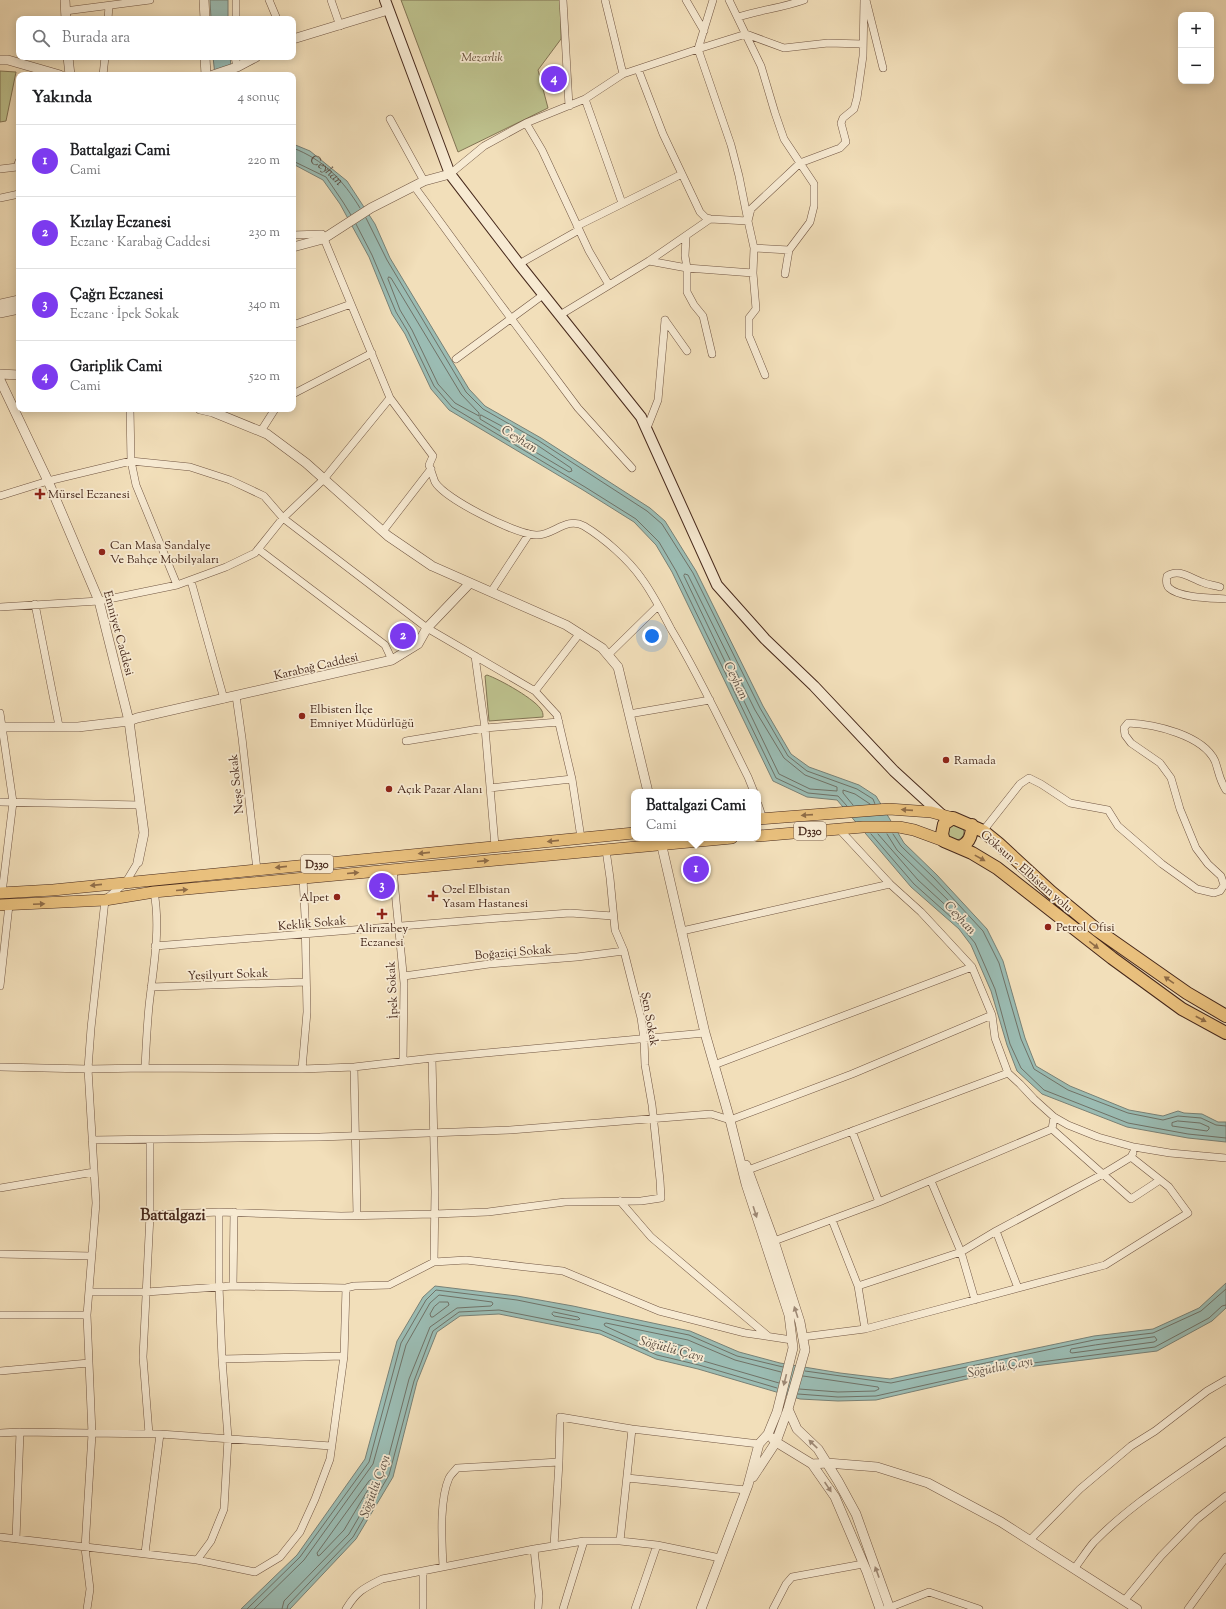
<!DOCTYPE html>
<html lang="tr">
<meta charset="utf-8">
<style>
body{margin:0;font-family:"Sorts Mill Goudy",serif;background:#f6f6f6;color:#202124}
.controls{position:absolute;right:12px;top:12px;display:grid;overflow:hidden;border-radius:8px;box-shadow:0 2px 10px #0003}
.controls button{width:36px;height:36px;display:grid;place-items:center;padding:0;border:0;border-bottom:1px solid #e0e0e0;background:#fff;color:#202124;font:20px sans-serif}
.you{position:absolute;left:652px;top:636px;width:14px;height:14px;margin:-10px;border:3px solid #fff;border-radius:50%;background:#1a73e8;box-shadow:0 0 0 6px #1a73e833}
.badge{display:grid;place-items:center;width:26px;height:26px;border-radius:50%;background:#7c3aed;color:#fff;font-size:13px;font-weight:700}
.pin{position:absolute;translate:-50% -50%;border:2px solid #fff;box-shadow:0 1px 4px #0006}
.popup{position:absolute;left:631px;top:789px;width:130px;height:52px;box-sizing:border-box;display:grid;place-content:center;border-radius:8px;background:#fff;filter:drop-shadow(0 1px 3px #0005);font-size:13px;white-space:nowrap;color:#757577}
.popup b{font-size:15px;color:#202124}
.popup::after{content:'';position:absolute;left:50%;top:100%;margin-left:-8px;border:8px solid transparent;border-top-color:#fff}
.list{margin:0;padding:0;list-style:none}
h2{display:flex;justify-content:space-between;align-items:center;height:52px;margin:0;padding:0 16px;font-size:17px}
h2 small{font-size:13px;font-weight:400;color:#757577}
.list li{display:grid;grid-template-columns:26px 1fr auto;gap:12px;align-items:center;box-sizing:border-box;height:72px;padding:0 16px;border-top:1px solid #e0e0e0}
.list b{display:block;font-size:15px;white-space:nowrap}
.list p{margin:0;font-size:13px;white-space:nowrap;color:#757577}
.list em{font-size:13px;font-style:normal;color:#757577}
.icon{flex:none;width:22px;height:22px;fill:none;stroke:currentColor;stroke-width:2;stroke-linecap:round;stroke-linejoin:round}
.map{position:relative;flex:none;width:1226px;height:1609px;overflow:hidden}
.search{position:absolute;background:#fff;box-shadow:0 2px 10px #0003;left:16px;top:16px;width:280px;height:44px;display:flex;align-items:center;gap:10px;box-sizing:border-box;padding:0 14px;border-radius:8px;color:#757577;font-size:15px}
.panel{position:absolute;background:#fff;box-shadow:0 2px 10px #0003;left:16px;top:72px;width:280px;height:340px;border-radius:8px}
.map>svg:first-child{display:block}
.green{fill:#bdc18d;stroke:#827454}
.water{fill:#9bbcb3;stroke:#798176}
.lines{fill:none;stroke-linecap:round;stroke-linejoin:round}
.shore{stroke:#707267;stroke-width:1}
.minor-casing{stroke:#715643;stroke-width:8}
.tertiary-casing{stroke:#715643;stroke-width:10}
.secondary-casing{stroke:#46281b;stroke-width:12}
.primary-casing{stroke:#46281b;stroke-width:12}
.trunk-casing{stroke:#46281b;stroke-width:14}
.minor{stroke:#f7ead2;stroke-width:7}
.tertiary{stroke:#f7ead2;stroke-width:9}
.secondary{stroke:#f7ead2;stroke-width:10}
.primary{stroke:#e9c07d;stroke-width:11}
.trunk{stroke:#e9c07d;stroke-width:12}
.oneway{fill:#8f6c47}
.oneway2{fill:#9e8976}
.poi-dot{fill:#8f2418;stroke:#f7ead2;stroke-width:1.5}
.labels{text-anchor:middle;stroke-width:3.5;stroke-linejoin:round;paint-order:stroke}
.shield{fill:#f7ead2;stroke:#7b6252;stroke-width:1}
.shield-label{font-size:11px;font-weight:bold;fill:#46281b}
.park-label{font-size:12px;font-style:italic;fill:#644e38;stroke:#f7ead2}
.poi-label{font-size:12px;fill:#46281b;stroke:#f7ead2;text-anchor:start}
.street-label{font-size:12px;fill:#46281b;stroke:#f7ead2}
.water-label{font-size:13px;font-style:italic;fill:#5b4d41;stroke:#f7ead2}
.district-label{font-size:16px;font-weight:bold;fill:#46281b;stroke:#f7ead2}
</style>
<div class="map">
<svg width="1226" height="1609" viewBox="0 0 1226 1609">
<rect width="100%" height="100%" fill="#f2dfba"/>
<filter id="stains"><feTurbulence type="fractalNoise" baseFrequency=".005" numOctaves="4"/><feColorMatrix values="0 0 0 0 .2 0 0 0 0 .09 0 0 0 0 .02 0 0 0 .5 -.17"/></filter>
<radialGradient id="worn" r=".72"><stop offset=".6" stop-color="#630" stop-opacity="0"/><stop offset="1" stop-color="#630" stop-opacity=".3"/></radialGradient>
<path class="green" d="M401,0H561V39L538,70L548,108L458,152Z
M0,71L16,72L6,121L0,122Z
M487,675C499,679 537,700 542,711C543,713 543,715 543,717L489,721L485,676Z
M948 832a8 8 0 1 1 16 0a8 8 0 1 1-16 0Z"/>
<path class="water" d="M210,0H228V19H211Z
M213,57H230L232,75H215Z
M293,144L310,151L347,181L375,224L390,258L469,389L485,406L541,438L650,508L665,521L696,571L763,706L791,754L809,767L859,785L876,796L904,843L937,875L987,929L1003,961L1025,1038L1036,1066L1070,1086L1129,1110L1163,1116L1178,1111L1184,1113L1202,1114L1218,1122H1226V1142L1188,1138L1127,1127L1042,1094L1017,1071L1007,1045L991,991L971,945L959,929L911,887L837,800L807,797L773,781L672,572L656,545L634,522L583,490L449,410L431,389L405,334L392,314L369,257L340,204L323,180L293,164Z
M1226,1283V1308L1212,1321L1157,1351L1011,1369L876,1400L838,1401L800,1399L698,1369L656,1359L600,1334L499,1314L460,1316L437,1332L417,1382L393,1477L356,1539L290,1609H241L297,1555L365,1459L397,1341L423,1297L435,1286L517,1296L573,1306L690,1331L739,1352L780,1363L840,1373L890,1379L1094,1336L1153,1329L1199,1308Z"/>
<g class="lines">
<g class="shore">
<path id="s1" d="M293,148C324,160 343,180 360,208"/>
<path d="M293,161L326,177L343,202L351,215"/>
<path d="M366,218L387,260L466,392L483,409L539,441L647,511L662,524L693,573L760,708L788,756L807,771L857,789L873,799L875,804"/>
<path d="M356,224L372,255L396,312L408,332L434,386L452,407L585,487L636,519L659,542L676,571L776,778L808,793L838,796L847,806"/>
<path d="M389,277L391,278L461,394L479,413V416L455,403L438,384L412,330L400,310L388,279Z"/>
<path d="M481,415L537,445L571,468L572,471L569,472L480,419V417Z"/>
<path d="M685,574L688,575L755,710L784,758L805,775L837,787V791L810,789L779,774L684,576Z"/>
<path d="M853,805L843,793V790L855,794L870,804"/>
<path d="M871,834L914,884L961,926L975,943L995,989L1010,1044L1021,1068L1044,1090L1128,1123L1188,1134L1226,1138"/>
<path d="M878,834L918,880L953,912H956V909L954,906L897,850L887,834"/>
<path d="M893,834L901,846L934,878L983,931L999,963L1021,1039L1034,1069L1068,1090L1128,1113L1163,1120L1178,1116L1201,1118L1216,1125L1226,1126"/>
<path d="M1178,1121L1200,1123L1209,1127V1129L1207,1131L1172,1126V1123Z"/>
<path d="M440,1302H448L449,1305L433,1317H431L430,1314L434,1307Z"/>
<path d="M554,1312L578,1317L580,1319L577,1320L554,1316L552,1314Z"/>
<path d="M1155,1337L1157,1340L1154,1342L1072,1353L1070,1352L1071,1349L1095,1345Z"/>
<path d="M660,1340L691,1348L692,1350L690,1352L660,1345L658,1342Z"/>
<path d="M805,1371L891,1383L1094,1340L1153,1333L1201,1311L1226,1289"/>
<path d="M779,1383L700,1360L658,1350L605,1326L604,1324L606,1323L688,1340L735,1360L781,1372"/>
<path d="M799,1389L838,1392L875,1391L879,1389L878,1387L803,1376"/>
<path d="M798,1394L838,1397L876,1396L1010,1366L1155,1347L1209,1318L1222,1306L1226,1305"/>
<path d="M371,1480L372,1483L344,1530L320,1555L318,1556L317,1553L369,1481Z"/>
<path d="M247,1609L300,1557L369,1462L401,1343L426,1300L436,1290L517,1300L689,1335L737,1356L783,1367"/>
<path d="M254,1609L304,1560L373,1464L406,1345L430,1303L439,1295L492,1302L493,1304L491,1306L457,1308L430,1327L409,1379L384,1474L349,1534L284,1601L282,1609"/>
<path d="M287,1609L288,1605L353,1537L389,1475L414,1381L433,1331L459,1312L499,1310L600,1330L657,1355L699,1365L777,1388"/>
</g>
<g class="minor-casing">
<path id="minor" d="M269,0L277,19
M331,0L340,26
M563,0L569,106
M605,0L623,74
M686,0L704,31
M729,0L761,66L775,113L784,139L814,184V206L810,222L789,250L785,274
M866,0L883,68
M65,11L150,0
M738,17C759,10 782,8 804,0
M108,19L109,6
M236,19V0
M235,57L237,67
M638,69L663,134L700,212L706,218L710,219L748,221L739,176L731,145L698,49L713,0
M103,75L105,57
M585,99L622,203
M390,119L424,181
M526,123L542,150L589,251L609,285
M0,169L17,167L19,161
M450,174L484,146L526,123L585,99L623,74L698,49L746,34L784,48L828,43L863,44
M414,186L498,301L578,408L632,468
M0,198L19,194
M577,226L682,174
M686,237L685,256L687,268V292L694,305L703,316L712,354
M754,248L789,250
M649,261L687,268L753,273
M519,264L579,230
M560,315L649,261L710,219
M665,320L687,351
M293,325L351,304
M456,359L543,295
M765,375L749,336V318L756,309L753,273L754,248L748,221L751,209L800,163L840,148L846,142L841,123L843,118L854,109L857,98L863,56L864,0
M293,394L372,353
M390,398L433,456L429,465C431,470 433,477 435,482C445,499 515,534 536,535C553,536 566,516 584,526C604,538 629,560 642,579C653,594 662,612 671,629C700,677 723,727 748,777L754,792
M130,409L131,461L136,485L177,585
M647,428L658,400L665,320
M261,431L275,409
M0,496L48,481L131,461L190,467L230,480L264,496L283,518L427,628L535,691L557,715L572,779L581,838
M383,531L431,469
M258,549L385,645L392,660
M191,581L224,699
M1220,587C1214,585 1208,585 1202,582C1190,578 1179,568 1167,576C1166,581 1166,585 1169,588C1180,598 1212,598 1226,599
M491,592L529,534
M35,604L59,726
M0,607L99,601L177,585L226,567L255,553L283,518L324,479L390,398L322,234L293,235
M608,655L658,606
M475,656L485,728L495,846
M535,691L580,633
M236,696L242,738L257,870
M0,713L13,802L2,893
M629,714L710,700
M406,741L485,728L559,722
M490,788L572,779
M0,802L140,805
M758,804L763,819
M839,829L890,884L921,912L972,967L992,1015L995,1038L1008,1073L1020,1084L1034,1099L1054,1117L1068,1125L1098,1137L1134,1147L1170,1153L1226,1158
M983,831L1020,784L1029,778L1041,784L1070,803L1108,810L1118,826L1162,864L1197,889L1214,893L1220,891L1224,885L1221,876L1208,864L1196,848L1180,809L1171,778L1160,763L1131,743L1125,735L1124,728L1128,723C1154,724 1203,735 1215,761C1219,772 1219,779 1226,790
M393,870L404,983L403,1061
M682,931L890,884
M155,946L487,919L570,913L613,916
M404,976L489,964L577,957L624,951
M0,986L9,905
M151,987L306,982
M432,1058L435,1192L434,1262
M714,1065L972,967
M0,1067L88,1069L145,1068L302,1069L354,1067L432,1058L705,1033
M354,1067L357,1216
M145,1068C146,1047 147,1027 149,1006C153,969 161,929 154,892
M302,1069L307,1012L305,916L303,878
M1054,1117L1052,1129L1131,1199L1160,1180
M852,1131L879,1202
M92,1140L320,1137L510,1130L711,1114L730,1120L852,1074L992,1015
M748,1170L1008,1073
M931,1181L961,1252L975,1300
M0,1188L94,1172
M620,1201L651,1237L768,1336
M150,1215L219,1212L341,1216L434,1214L488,1212L565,1202L641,1201L661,1198L660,1180L652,1105L645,1065L644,1039L641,1018L624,951L615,930L610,878L606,850
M832,1220L858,1286L865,1329
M996,1231L1018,1288
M774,1241L879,1202L1052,1129
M0,1254L91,1256
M233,1286L234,1212
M858,1286L961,1252L996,1231L1103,1174L1131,1157L1133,1153
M89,1292H146L233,1286L346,1288L354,1286L389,1285L434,1262L466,1260L526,1267L563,1271L659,1311L745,1333L792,1340
M0,1315H87
M802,1337L865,1329L1105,1265L1188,1213L1169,1187L1131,1157
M222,1359L344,1356
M0,1371L89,1363
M0,1433L20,1432L160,1434L331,1446
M149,1434L143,1357L150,1215V1140
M627,1478L746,1490
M0,1537L197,1560L255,1572L280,1557L300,1532L315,1499L330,1459L344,1356L346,1288
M16,1539L20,1432
M1030,1540L1080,1489L1131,1446L1155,1431L1207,1391L1226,1380
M620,1541L632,1429
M554,1546L559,1462L560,1417L632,1429L759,1444
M534,1549L539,1596L538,1609
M145,1553L160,1434
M197,1560L211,1541L224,1509L228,1438L222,1359L219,1286V1212
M443,1567C442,1541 439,1501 449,1478C451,1474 455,1471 457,1468L559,1462
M1074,1569C1081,1560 1087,1550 1094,1542C1133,1502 1182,1473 1226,1441
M423,1571V1609
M1124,1601L1161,1556L1197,1519L1226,1496
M87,1609L90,1589L85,1548L92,1434L87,1315L96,1203L88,1069L91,1028L105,900L126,882L138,862
M346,1609C357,1591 364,1588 382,1579L534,1549L584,1541H620L657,1545L720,1558
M563,1609L584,1541
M635,1609L657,1545
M773,1609L786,1584L792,1577L863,1564
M886,1609L929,1592L979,1609
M1188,1609L1226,1557"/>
</g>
<g class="tertiary-casing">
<path id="tertiary" d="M65,0L66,19
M204,0L205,19
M293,39L388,10
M68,57L70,75
M205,57L206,75
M0,60H8L60,75
M213,75L237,67L256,57
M293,247L323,239L371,208L424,181L450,174
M0,304L19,300
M0,313L19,309
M0,374L19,375
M0,380L48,481L99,601L129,721L144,833L138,862
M200,409L213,412L267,434L306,463L388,536L432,566L566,625L602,648L618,667L648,792
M0,727H78L129,721L137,718L392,660L418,644L427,628L470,583
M660,838L705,1033L730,1120L746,1184L789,1315L793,1348L777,1412L768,1434L759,1444L748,1485L701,1609
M746,1165L774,1241L800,1322L805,1350L788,1409L776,1442L753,1477
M788,1409L797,1429L818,1449L838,1481L856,1514L890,1609
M772,1438L776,1442L812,1464L835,1497L867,1572L880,1609
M812,1464L827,1463L877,1467L928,1483L1001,1522L1137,1609"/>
</g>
<g class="secondary-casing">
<path id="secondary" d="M385,0L450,174L519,264L641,417L717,585L765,639L814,686L894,771L942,815"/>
</g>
<g class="primary-casing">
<path id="primary" d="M758,819L889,809L931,812L953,818
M758,836L863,827H899L914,830L944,841
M0,893L53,890L634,833
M0,905L105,900L154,892L732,838"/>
</g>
<g class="trunk-casing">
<path id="trunk" d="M959,847C969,844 972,836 972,825
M1226,1016L1187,993L1097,930L1051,892L999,844L983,831L953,818L944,824L942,834L944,841L972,853L997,868L1112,958L1182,1009L1226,1033"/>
</g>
<use href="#minor" class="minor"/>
<use href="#tertiary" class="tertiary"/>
<use href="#secondary" class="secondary"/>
<use href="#primary" class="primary"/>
<use href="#trunk" class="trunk"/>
</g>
<defs><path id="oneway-solid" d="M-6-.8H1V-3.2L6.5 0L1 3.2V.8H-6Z"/></defs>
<g class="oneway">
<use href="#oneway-solid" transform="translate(907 810) rotate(-176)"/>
<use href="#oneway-solid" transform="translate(807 815) rotate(176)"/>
<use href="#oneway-solid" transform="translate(553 841) rotate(174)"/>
<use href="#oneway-solid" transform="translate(424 853) rotate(174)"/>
<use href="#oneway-solid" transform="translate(980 858) rotate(29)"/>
<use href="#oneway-solid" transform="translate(483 861) rotate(-5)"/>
<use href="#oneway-solid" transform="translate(281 867) rotate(174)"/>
<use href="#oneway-solid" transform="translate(353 873) rotate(-5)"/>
<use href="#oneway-solid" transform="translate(96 885) rotate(174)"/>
<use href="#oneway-solid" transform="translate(182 890) rotate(-5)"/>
<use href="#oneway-solid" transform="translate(39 904) rotate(-3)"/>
<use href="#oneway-solid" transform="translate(1094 945) rotate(38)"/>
<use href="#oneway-solid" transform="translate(1169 980) rotate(-145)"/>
<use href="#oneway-solid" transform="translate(1201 1019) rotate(28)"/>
</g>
<g class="oneway2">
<use href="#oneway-solid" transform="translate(755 1212) rotate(72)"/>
<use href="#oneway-solid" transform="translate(796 1312) rotate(-108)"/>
<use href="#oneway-solid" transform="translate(785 1380) rotate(104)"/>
<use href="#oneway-solid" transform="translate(813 1444) rotate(-136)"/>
<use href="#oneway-solid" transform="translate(828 1487) rotate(56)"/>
<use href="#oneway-solid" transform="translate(877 1572) rotate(-110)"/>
</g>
<g class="poi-dot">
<path d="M38 488h4v4h4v4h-4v4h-4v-4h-4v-4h4z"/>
<circle cx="102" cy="552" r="4"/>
<circle cx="302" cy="716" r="4"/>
<circle cx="946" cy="760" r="4"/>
<circle cx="389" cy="789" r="4"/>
<path d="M431 890h4v4h4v4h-4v4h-4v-4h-4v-4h4z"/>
<circle cx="337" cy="897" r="4"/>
<path d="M380 908h4v4h4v4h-4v4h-4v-4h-4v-4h4z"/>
<circle cx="1048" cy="927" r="4"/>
</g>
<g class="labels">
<g class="shield">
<rect x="794" y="822" width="32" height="18" rx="3"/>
<rect x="301" y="855" width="32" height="18" rx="3"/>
</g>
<g class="shield-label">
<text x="810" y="835">D330</text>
<text x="317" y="868">D330</text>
</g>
<g class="park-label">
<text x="482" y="61">Mezarlık</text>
</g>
<g class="poi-label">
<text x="48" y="498">Mürsel Eczanesi</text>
<text x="110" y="549">Can Masa Sandalye<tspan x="110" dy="14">Ve Bahçe Mobilyaları</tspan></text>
<text x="310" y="713">Elbisten İlçe<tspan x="310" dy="14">Emniyet Müdürlüğü</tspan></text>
<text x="954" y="764">Ramada</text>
<text x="397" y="793">Açık Pazar Alanı</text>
<text x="442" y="893">Ozel Elbistan<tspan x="442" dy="14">Yasam Hastanesi</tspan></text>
<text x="329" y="901" text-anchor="end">Alpet</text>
<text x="1056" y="931">Petrol Ofisi</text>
<text x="382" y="932" text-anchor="middle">Alirızabey<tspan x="382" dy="14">Eczanesi</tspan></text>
</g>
<g class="street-label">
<text transform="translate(119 633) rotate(75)" y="4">Emniyet Caddesi</text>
<text transform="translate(316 666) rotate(-13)" y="4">Karabağ Caddesi</text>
<text transform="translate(236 784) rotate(-96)" y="4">Neşe Sokak</text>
<text transform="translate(1027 871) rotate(41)" y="4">Göksun - Elbistan yolu</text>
<text transform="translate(312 923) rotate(-5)" y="4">Keklik Sokak</text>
<text transform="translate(513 952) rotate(-5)" y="4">Boğaziçi Sokak</text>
<text transform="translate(228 974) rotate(-2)" y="4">Yeşilyurt Sokak</text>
<text transform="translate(392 990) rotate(-93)" y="4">İpek Sokak</text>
<text transform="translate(650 1019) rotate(80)" y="4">Şen Sokak</text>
</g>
<g class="water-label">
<text dy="5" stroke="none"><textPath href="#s1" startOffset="41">Ceyhan</textPath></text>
<text transform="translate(520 438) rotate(32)" y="5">Ceyhan</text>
<text transform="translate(737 680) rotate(64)" y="5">Ceyhan</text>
<text transform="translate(961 917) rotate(47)" y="5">Ceyhan</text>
<text transform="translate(672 1348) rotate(15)" y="5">Söğütlü Çayı</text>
<text transform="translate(1000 1366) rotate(-11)" y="5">Söğütlü Çayı</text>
<text transform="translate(374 1486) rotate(-70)" y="5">Söğütlü Çayı</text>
</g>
<g class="district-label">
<text x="173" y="1220">Battalgazi</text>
</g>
</g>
<rect width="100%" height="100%" filter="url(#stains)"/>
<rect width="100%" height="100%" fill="url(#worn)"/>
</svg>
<div class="controls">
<button>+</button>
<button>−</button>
</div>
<div class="you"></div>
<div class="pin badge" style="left:696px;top:869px">1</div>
<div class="popup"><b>Battalgazi Cami</b>Cami</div>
<div class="pin badge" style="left:403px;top:636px">2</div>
<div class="pin badge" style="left:382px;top:886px">3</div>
<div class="pin badge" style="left:554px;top:79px">4</div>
<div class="search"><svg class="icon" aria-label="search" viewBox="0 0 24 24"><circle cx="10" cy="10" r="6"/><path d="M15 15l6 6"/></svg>Burada ara</div>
<section class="panel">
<h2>Yakında<small>4 sonuç</small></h2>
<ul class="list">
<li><span class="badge">1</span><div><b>Battalgazi Cami</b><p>Cami</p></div><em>220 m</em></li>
<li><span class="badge">2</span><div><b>Kızılay Eczanesi</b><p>Eczane · Karabağ Caddesi</p></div><em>230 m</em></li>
<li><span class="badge">3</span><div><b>Çağrı Eczanesi</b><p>Eczane · İpek Sokak</p></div><em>340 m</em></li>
<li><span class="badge">4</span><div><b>Gariplik Cami</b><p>Cami</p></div><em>520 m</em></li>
</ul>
</section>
</div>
